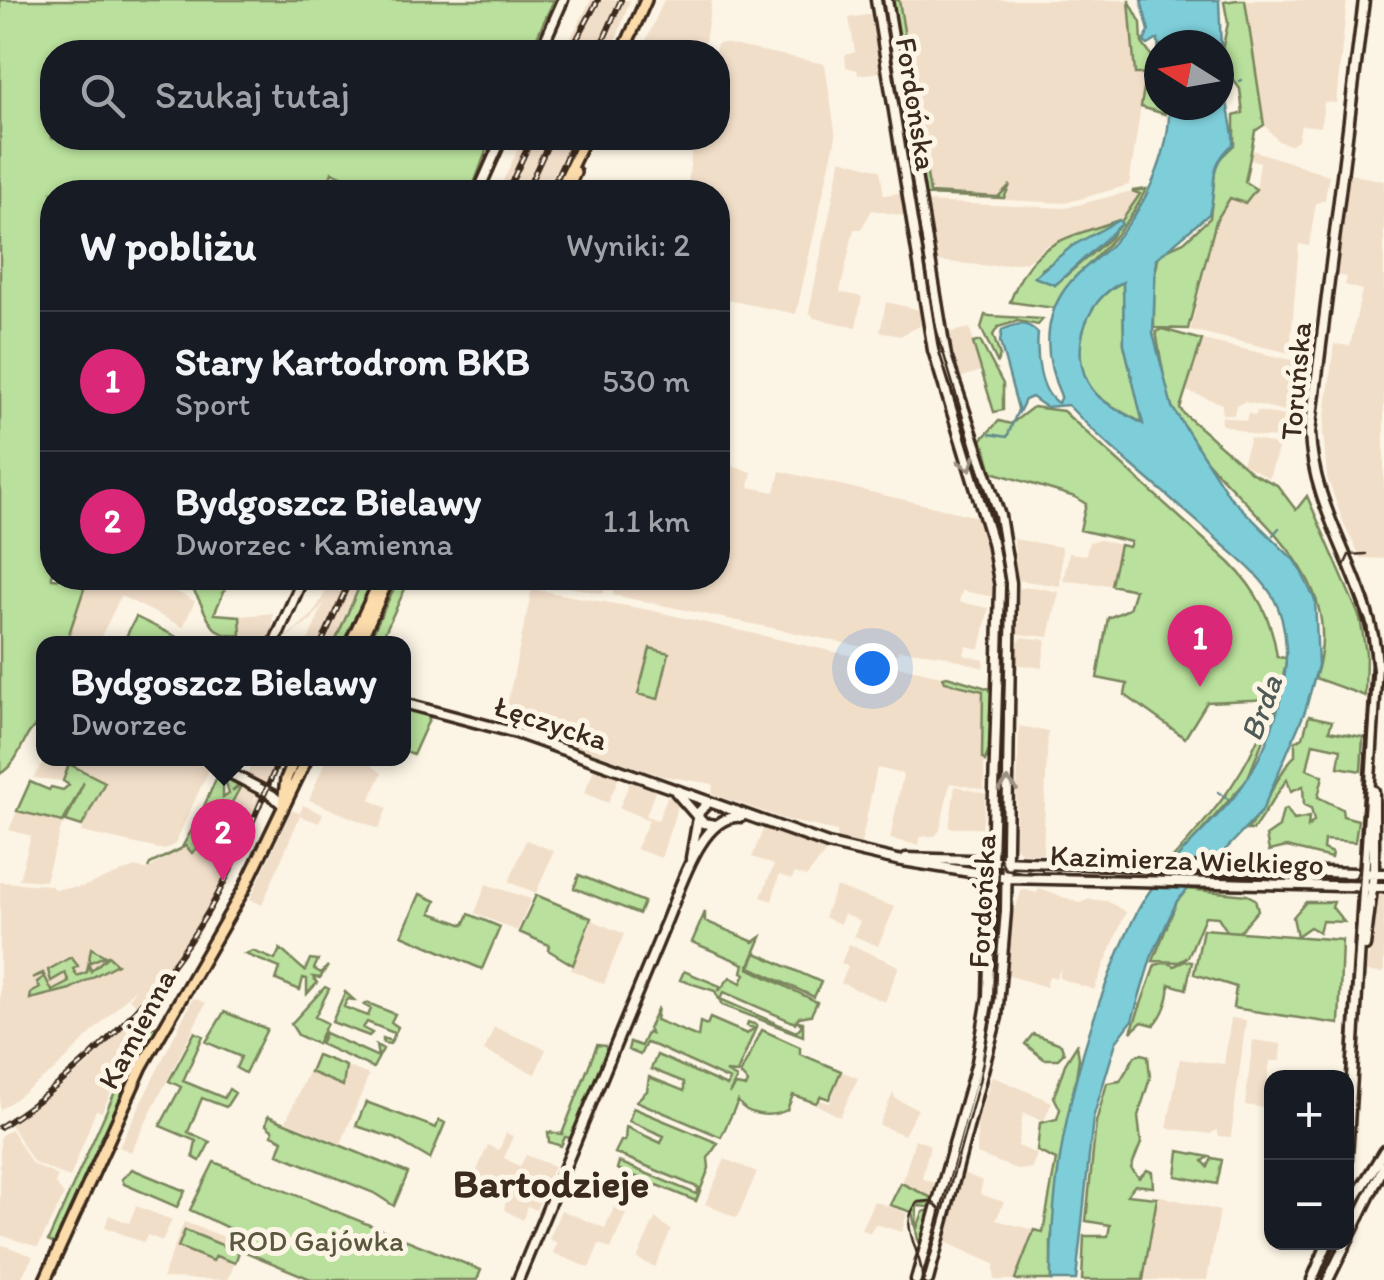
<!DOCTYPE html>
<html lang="pl">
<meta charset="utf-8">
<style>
body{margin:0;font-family:Itim,sans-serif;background:#20242c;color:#f1f3f6}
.controls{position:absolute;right:30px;bottom:30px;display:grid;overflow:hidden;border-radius:20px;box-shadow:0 2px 8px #0004}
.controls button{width:90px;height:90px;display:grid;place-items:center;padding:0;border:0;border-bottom:2px solid #363941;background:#171b24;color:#f1f3f6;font:50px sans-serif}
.compass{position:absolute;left:1144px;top:30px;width:90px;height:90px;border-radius:50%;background:#171b24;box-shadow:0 2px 8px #0004;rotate:281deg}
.you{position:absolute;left:872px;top:668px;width:35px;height:35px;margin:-25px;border:8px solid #fff;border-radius:50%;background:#1a73e8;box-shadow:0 0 0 15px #1a73e833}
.badge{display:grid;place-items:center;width:65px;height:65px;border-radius:50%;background:#db2777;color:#fff;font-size:32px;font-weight:700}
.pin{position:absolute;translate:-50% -82px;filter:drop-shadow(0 2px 5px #0008)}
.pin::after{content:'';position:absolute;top:52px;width:35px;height:30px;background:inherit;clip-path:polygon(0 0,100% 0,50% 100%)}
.popup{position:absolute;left:36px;top:636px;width:375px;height:130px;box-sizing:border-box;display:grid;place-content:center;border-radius:20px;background:#171b24;filter:drop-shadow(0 2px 8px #0005);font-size:32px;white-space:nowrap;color:#9ea1a6}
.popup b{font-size:38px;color:#f1f3f6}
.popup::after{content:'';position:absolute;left:50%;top:100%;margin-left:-20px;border:20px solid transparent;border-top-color:#171b24}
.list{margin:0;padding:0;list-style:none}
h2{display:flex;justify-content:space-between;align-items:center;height:130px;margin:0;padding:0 40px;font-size:42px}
h2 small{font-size:32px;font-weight:400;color:#9ea1a6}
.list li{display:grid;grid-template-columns:65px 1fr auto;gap:30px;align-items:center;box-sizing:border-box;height:140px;padding:0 40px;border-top:2px solid #363941}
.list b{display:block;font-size:38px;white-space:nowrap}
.list p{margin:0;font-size:32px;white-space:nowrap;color:#9ea1a6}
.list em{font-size:32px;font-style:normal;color:#9ea1a6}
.icon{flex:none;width:55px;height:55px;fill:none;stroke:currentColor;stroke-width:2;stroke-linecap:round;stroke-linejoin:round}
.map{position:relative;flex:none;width:1384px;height:1280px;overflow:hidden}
.search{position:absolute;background:#171b24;box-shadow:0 2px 8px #0004;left:40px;top:40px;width:690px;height:110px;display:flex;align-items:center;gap:25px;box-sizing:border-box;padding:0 35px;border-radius:40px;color:#9ea1a6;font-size:38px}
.panel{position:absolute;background:#171b24;box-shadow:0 2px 8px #0004;left:40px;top:180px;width:690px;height:410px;border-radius:40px}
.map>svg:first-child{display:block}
.built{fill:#f1dec9}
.green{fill:#b9e09c;stroke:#7a855d;stroke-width:2.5}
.water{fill:#7eced9;stroke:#638c8e;stroke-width:2.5;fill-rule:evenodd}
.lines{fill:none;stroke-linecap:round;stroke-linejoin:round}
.stream{stroke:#638c8e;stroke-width:2.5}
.secondary-casing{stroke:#3b2a1e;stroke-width:15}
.primary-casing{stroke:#3b2a1e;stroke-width:16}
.secondary{stroke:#fcf5e5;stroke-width:8}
.primary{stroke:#fddcac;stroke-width:9}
.tram{stroke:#3b2a1e;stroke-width:2.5}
.rail-casing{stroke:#3b2a1e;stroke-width:6}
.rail{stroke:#fcf5e5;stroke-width:2.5;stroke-dasharray:8;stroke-linecap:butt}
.oneway{stroke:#9c9082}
.labels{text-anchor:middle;stroke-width:10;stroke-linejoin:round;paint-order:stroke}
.street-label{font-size:30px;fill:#3b2a1e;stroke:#fcf5e5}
.park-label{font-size:30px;fill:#5a583e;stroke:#fcf5e5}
.water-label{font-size:32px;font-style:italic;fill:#4f5b56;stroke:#fcf5e5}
.district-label{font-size:40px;font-weight:bold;fill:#3b2a1e;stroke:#fcf5e5}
</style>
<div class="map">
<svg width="1384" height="1280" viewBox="0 0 1384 1280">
<rect width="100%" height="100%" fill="#fcf5e5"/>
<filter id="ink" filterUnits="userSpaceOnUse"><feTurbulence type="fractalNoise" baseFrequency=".01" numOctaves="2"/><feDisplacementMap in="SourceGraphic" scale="20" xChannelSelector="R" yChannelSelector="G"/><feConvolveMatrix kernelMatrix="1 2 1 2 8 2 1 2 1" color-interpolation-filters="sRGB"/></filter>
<g filter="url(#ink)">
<path class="built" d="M591,0H630L612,52H563Z
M664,0H712L703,52H641Z
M891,0H1129L1135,73H1146L1129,185L1065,203L922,196Z
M1245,0H1347L1336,103L1324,102L1321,127L1301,125L1298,140L1290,145L1278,141L1261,121Z
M872,14L881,72L858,75L857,70L846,67L845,55L855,52L849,18Z
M723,43L825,64L836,137L796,314L718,298V192H687L693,138H718L715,52L717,44Z
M523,138H576L552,192H498Z
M1249,149L1329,175L1325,200L1316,203L1309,246L1299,244L1290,353L1190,330L1217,220L1230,198L1245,203L1256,189L1260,162L1246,158Z
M841,159L880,170L884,195L901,193L904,216L872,210L861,229H854L840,292L862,297L856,327L814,318L809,311Z
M1349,174L1384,181V559L1361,558L1345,527L1327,477L1323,433L1334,344L1350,346L1362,290L1345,285L1347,277L1336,275Z
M1132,191L1140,193L1122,224L1118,220L1047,245L1027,262L989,266L934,261L923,202L1065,208Z
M886,302L920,310V326L900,336L880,332Z
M970,328L981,371L957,379L946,333Z
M1203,340L1296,361L1293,413L1245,402L1236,405L1234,415L1222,414V404L1187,391Z
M1257,411L1285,416L1284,427L1292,429L1293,440L1256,436L1221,424L1222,416L1246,421L1248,413L1255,416Z
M1250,438L1279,446L1269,478L1242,463Z
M718,462L752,472L749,487L775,492L780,471L978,517L987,545L994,597L962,591L959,602L989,608L980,649L966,646L964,655L984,660L983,668L941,655L899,650L897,654L613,595V590L605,587L603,594L526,578H718Z
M1014,539L1062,547L1060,586L1017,580Z
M1100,540L1120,545L1111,585L1063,581L1069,553L1086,555L1089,542Z
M84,578H157L156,581L195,601L183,627L121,596L98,643L66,644L87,581Z
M334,578H368L361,583L334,643H307L324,603L311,620L279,643L312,615Z
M1034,587L1059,592L1049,637L1018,634L1019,588Z
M532,589L649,610L985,686L984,790L950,783L940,830L935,836L920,837L918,845L890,839L903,774L877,768L861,844L837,839V831L790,821L712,794L713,784L663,776L532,732L504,719Z
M273,613L272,638L242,641L240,616Z
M1023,637L1046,640L1042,668L1015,664L1016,644Z
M1019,726L1048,731L1043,854L1022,853L1015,846Z
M45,759H196L210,767L175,844L164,850L81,832L104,781L70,764L63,781L33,778Z
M253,759H281L268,790L246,779Z
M326,759H375L372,766L382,773L370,800L387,808L379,829L309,800Z
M596,765L620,775L608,803L584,793Z
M630,782L655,791L646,816L658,820L668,795L679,802L661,858L636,849L649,820L619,808Z
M242,784L258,791L252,804L260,792L265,795L230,879L198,936L139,1007L129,999L135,989L56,1069L0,1110V882L50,885L54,889L82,887L135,867L146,870L186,846L192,853L217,830Z
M955,786L986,794L982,828H949Z
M303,805L323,814L319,823L300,816L262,905L250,899L291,810L300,813Z
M17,811L63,822L45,881L19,879L31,836L9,830Z
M764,827L829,849L806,877L795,873L792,879L779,875L772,901L761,897L774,865L752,857Z
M526,840L554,851L536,893L509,882Z
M486,884L531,899L517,931L475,913Z
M836,887L895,907L878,946L854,936L860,921L844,914L840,924L824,917Z
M1022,889L1037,893L1039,889L1080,903L1089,899L1107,901L1126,912L1094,990L1059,978L1061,968L1056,978L1049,976L1046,987L1007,975L1010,924Z
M1384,894V973L1366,972L1377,898Z
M592,920L624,934L604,984L571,970Z
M849,944L899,966L885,1002L841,983L848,967L841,963Z
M193,998L206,1003L131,1152L119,1147Z
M141,1010L149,1011L102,1112L96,1110L70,1178L34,1163L10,1124L85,1067Z
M1231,1018L1246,1020L1231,1137L1219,1136L1217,1130L1210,1134L1167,1128L1180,1059L1224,1064Z
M494,1027L546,1049L535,1074L484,1051Z
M1253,1040L1281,1044L1280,1061H1270L1264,1108L1245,1105Z
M316,1054L369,1075L341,1144L286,1121Z
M841,1071L858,1078L840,1117L817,1105L820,1100L830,1103Z
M992,1076L1052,1102L1044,1121L1023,1113L1018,1146L1037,1154L1032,1168L1019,1170L977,1154V1123Z
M893,1093L896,1099L918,1109L904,1135L879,1125Z
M11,1129L32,1164L58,1176L55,1183L64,1195L38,1247L0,1235V1136Z
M506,1133L513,1136L504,1158L520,1166L526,1155L554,1166L536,1210L527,1206L523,1220L504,1210L506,1199L471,1184L488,1145L499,1150Z
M915,1139L930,1145L922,1178L937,1184L933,1199L901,1187Z
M725,1159L757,1172L737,1218L705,1204Z
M963,1173L983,1181L980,1194L1004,1202L996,1220L1034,1230L1019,1280H994V1264L945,1242Z
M1157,1195L1220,1211L1207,1280H1143Z
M874,1201L907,1213L902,1232L875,1224L870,1233L861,1229Z
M615,1205L627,1211L611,1249L599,1244L589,1268L553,1253L557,1243L549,1239L561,1210L605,1228Z
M136,1206L172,1220L162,1241L147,1235L144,1243L105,1227L109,1215L129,1223Z
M655,1218L671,1230L655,1267L637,1259Z
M184,1222L236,1241L240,1251L228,1280L162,1278Z
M0,1244L33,1256L20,1280L0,1279Z"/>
<path class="green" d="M0,0H554L530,52H52V138H491L471,192H379L332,172L330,179L360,192H52V578L87,580L66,643L43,644L41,721C20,735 23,760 0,774Z
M892,0H899L930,193L998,197L1010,185L1004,198L923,195Z
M1129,0L1141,23L1142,43L1159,66V105H1165V114L1141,107L1146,74H1135Z
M1237,0H1245L1264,125L1255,131L1245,182L1256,189L1245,203L1230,198L1216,221L1188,329L1154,328V280L1159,253L1184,242L1210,218L1216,162L1234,145V116L1243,113L1240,89L1225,68L1222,50L1228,23L1224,2Z
M1146,189C1121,244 1083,260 1054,308L1010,302C1032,241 1062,240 1119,220L1042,269L1055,285L1110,238L1140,194L1132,191Z
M1123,282L1124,344L1144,424C1129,415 1109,407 1097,395C1064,361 1083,299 1123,282Z
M985,315L990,316L1043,319L1038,325L1018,321L998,327L993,335L1000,356L997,362L981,328Z
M1162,329L1202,340L1180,408L1183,413L1252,473L1277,485L1296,510L1307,496L1360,618L1366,653L1365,696L1315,678C1353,565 1232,509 1182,428C1165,400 1162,363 1156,332Z
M980,341L1003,384V410L994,412L973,343Z
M1033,407L1063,411L1230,563C1257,590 1272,619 1277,657L1287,658L1277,705L1247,780L1173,863L1169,862C1215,812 1254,766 1272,699L1207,702L1185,738L1125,695L1127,684L1097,678L1108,618L1129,609L1135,590L1111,585L1120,545L1129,547L1131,542L1080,530L1086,504L1075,497L992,472L985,446L978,443L999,421L1011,424Z
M180,578H230L214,614L240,616L241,635C199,640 211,597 180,578Z
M368,578H378L347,643L334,644L361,583Z
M399,578H410L380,643H368Z
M136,617L189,643H134L125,639Z
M650,648L669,653L658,699L638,694Z
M947,676L993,690L989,744L993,740L988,760L990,746L985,761L982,758L983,691L945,682L943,677Z
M403,709L436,717H430L413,755L403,751Z
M1309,716L1332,721L1329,731L1363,737L1361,771L1338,767L1341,749L1313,743L1307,769L1323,776L1318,797L1342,809L1343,816L1358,820L1355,842L1324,840L1323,849L1332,853L1331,858L1287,847L1269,851L1266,836L1279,827L1283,810L1287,809L1294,820L1309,817L1308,827L1314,821L1311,808L1304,805L1303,786L1291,791L1287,779L1253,830H1247C1262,813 1283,764 1295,756V742L1303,737Z
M69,764L105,782L82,826L66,821L84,782L63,822L17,811L30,782L49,790L51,787L63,790L69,785L63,781Z
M223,775V798L229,794L224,775L240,783L232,791L242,784L217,830L192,853L186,846L150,864L148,868L150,864L181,849L194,826L205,830L211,815L205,812L216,803L202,811L216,779Z
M579,875L644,902L639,914L574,888Z
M1187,889L1247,895L1255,899L1258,910L1239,932L1227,931L1218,917L1205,916L1188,957L1179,962L1153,961L1177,901Z
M420,894L436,901L431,913L464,925L469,914L500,927L482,969L402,935Z
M536,895L591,918L573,965L548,950L549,945L519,932Z
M1306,902H1334L1332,907L1344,922L1322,921L1319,932L1310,927L1297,936L1293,917Z
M705,912V921L754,942L761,937L748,968L817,1002L811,1015L799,1017L795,1023L724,992L720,999L796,1032L802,1025L798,1021L803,1022V1036L722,1005L715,991L680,980L684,971L720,986L719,991L730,977L741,983L745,974L742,972L744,964L692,942Z
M1203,929L1342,940L1339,1024L1233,1008L1236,987L1194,974Z
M91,948L105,956L88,963L91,971L108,956L117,964L70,989L30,999L31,993L40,988L37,982L44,977L42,974L32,978L43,973L52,991L69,982L65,973L51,981L48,970L71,957L78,966L73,969L77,976L87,972Z
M280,949L305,971L310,959L318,960L314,969L321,973L328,966L320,978L313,977L317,983L307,994V979L303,978L300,990L276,980L280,968L245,954L253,951L275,960Z
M756,953L821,982L814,997L750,967Z
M1185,961L1192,962L1186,989L1169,984C1171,996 1163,1016 1154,1025L1142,1022L1131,1032L1155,965L1167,962L1174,966Z
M325,987L329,989L315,1017L327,1023L317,1044L298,1035L291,1024Z
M345,992L354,1000L347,999L344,1007L368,1016L371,1009L364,1005L368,1003L395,1014L391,1022L398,1027L390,1044L383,1043V1038L391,1041L394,1033L367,1022L363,1028L372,1033L369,1036L332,1022Z
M658,1007L656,1020L698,1037L700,1022L707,1025L710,1018L747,1034L754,1028L747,1026L748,1022L757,1025L737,1073L726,1072L737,1078L729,1094L736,1085L746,1087L748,1083L740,1074L762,1030L800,1047V1054L841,1071L829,1099L821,1096L816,1103L793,1095L787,1110C771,1118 746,1116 738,1101L721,1137L636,1101L647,1091L649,1077L684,1091V1082L651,1069L657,1055L727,1086L730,1080L656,1046L646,1043L640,1055L628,1050L630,1042L641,1046L647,1033L651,1034L648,1029Z
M224,1012L267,1029L245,1073L236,1068L241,1057L206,1042Z
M154,1026L156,1031L57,1245L48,1241L132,1054L145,1032Z
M195,1032L203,1036L183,1081L224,1098L229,1089L235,1093L226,1107L202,1098L188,1132L210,1142L200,1161L193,1157L196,1141L160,1126L181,1087L169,1081Z
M325,1033L378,1057L376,1045L383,1049L373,1068L320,1044Z
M1033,1034L1061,1044L1064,1053L1058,1059H1044L1025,1044Z
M597,1045L605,1046L608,1053L571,1138L565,1137L561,1146L549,1142L548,1132L562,1134Z
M1077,1045L1079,1058L1051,1240V1280H1018L1015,1279L1034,1230L1043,1232L1056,1160L1037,1151L1040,1123L1057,1119L1060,1109L1054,1097L1065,1064Z
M1142,1054L1148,1056L1150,1078L1138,1116L1141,1143L1131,1168L1139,1178L1147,1170L1152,1172L1153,1187L1135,1185L1127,1195L1157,1198L1143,1280H1082L1084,1236H1108L1110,1225L1086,1221L1096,1122L1107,1083L1120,1081L1135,1056Z
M317,1055L346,1066L343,1086L310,1072Z
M366,1102L436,1128L439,1120L445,1123L430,1159L394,1138L356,1126Z
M633,1108L718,1143L708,1158L709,1168L696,1201L617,1169L619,1162L696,1194L699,1188L615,1153L621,1141H625L626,1127L661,1143L664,1136L629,1121Z
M268,1116L408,1173L394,1206L374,1193L278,1154L283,1140L272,1135L273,1131L266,1125Z
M1179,1151L1209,1157L1203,1161L1208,1167L1212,1158L1222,1160L1217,1184L1176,1176Z
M214,1162L481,1270L477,1280H313L243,1251L251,1239L190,1210Z
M132,1169L185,1191L177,1207L124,1184L122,1179Z
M901,1183L932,1198L936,1191L933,1200L915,1204L931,1202L930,1207L917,1206L916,1231L923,1212L930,1210L919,1244L912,1212L890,1205Z
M185,1230L239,1252L235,1263L216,1256L213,1261L178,1247Z"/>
<path class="water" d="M1141,0H1219L1222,74L1233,135V144C1205,170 1219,180 1209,214L1156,259L1153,333L1172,407L1229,496L1297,563L1315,600L1318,665L1305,711L1262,811L1177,901L1151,958L1132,1021L1116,1042L1093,1118L1076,1280H1051C1050,1156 1081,1032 1133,920C1154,874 1196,840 1229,803C1271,756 1306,656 1273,597C1261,576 1239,559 1221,543C1171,496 1115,455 1068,405L1046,407L1032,397L1025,400L1019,412L1000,342L1002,330C1017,324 1025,320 1038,333C1036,354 1039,392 1058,403L1061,396C1042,354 1042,309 1077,275C1088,264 1101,256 1112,244C1145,209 1171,153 1169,105H1219V45H1159V59L1158,39L1148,45L1144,42L1149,31ZM1123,282L1124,344L1143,424C1128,415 1109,407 1097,395C1065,361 1083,299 1123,282Z
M1119,220L1122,224L1055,285L1034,277L1072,246Z"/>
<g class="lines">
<path class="stream" d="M1240,81L1242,80
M990,434L1007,437L1018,410
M1273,535L1279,528
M1218,792L1228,799"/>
<g class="secondary-casing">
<path id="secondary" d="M876,0L933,350L992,542L1000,587L988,997L977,1062L916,1280
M887,0L946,356L1000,516L1011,583L1006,911L997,1017L928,1280
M540,52L563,0
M478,192L502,138
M274,644L303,578
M403,703L516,733L828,844L897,860L1007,878L1384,887
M222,758L218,767L272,795L283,805
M676,792L703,823L715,825
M691,858L699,812L708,803
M906,858L1384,874
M663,929C678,897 699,813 741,817
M1365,946L1374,873V791
M1346,1174L1377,665C1372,582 1313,517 1310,433L1364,0
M1346,1196L1356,1223
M1346,1213L1384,1151
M518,1280L664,928
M1312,1280L1328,1242
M1328,1280L1384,1166"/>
</g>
<g class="primary-casing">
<path id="primary" d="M623,52L646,0
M559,192L585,138
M566,192L575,172
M350,644L381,578
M359,644L389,578
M283,804L286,779L295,758
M45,1280L142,1066L244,889L307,758"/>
</g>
<use href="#secondary" class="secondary"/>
<use href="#primary" class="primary"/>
<path class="tram" d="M883,0L935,325L996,527L1007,597L995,999L979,1082L924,1280
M999,856L1005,869L1021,872L1344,881L1356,877L1360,866
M1346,1086L1373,672L1367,624L1344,566L1349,555L1366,554
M922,1278C923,1251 896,1226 918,1202L931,1201L940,1209V1221
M1319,1280L1337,1242"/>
<g class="rail-casing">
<path id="rail" d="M570,52L598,0
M598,52L621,0
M507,192L532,138
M526,192L551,138
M550,192L575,138
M321,644L351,578
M0,1127C83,1073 157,997 208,912C236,864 257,810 280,758"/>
</g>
<use href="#rail" class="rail"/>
</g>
<defs><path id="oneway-chevron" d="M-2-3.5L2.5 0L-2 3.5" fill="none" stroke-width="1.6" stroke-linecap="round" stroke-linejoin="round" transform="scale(2.5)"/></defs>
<g class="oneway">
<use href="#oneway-chevron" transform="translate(968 464) rotate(72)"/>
<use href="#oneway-chevron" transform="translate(1008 785) rotate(-91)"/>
</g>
</g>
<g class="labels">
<g class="street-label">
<text transform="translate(916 104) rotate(81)" y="10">Fordońska</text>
<text transform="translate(1296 381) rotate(-85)" y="10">Toruńska</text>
<text transform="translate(551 723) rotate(18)" y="10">Łęczycka</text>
<text transform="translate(1187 860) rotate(2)" y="10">Kazimierza Wielkiego</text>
<text transform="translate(982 901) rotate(-87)" y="10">Fordońska</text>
<text transform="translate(137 1029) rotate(-62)" y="10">Kamienna</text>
</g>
<g class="park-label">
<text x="316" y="1251">ROD Gajówka</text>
</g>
<g class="water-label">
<text transform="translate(1261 708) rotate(-70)" y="11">Brda</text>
</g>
<g class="district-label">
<text x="551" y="1197">Bartodzieje</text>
</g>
</g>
</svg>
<div class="controls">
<button>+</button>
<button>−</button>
</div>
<svg class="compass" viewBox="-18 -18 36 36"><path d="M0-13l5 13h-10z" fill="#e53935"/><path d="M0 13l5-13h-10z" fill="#9ea1a6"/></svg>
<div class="you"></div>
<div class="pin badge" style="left:1200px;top:687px">1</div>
<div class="pin badge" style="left:223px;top:881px">2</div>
<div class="popup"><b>Bydgoszcz Bielawy</b>Dworzec</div>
<div class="search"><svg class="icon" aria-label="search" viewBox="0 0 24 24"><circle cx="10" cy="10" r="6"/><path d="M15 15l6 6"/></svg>Szukaj tutaj</div>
<section class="panel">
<h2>W pobliżu<small>Wyniki: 2</small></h2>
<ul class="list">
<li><span class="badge">1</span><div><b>Stary Kartodrom BKB</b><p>Sport</p></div><em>530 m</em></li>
<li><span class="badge">2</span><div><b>Bydgoszcz Bielawy</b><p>Dworzec · Kamienna</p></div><em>1.1 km</em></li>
</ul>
</section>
</div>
